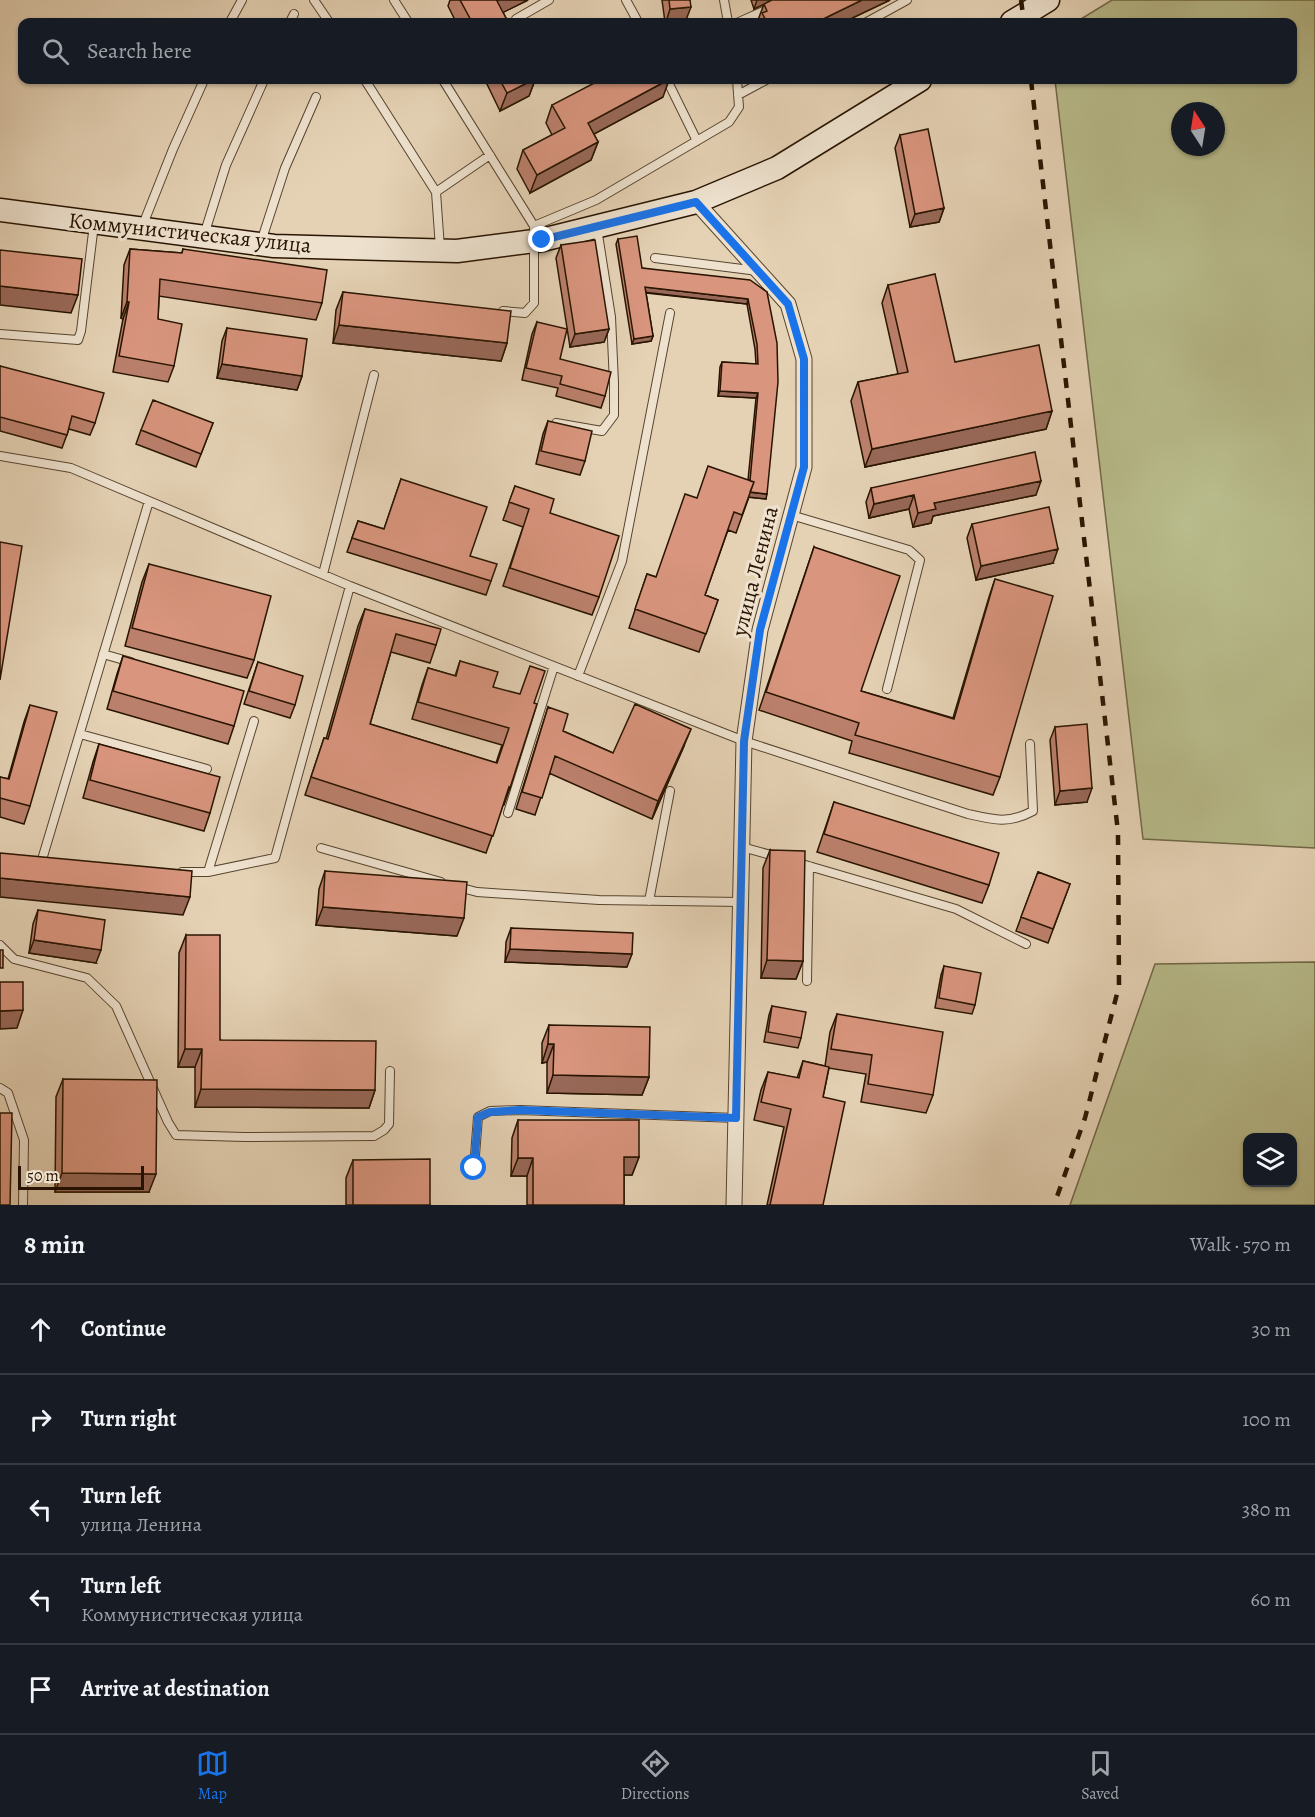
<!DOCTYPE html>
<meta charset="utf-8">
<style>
body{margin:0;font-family:Alegreya,serif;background:#242831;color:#f1f3f6}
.controls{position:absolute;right:18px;bottom:18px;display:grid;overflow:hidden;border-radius:12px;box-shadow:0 2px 4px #0004}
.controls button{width:54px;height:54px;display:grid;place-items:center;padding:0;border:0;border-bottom:2px solid #363941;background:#171b24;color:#f1f3f6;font:30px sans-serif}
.compass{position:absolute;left:1171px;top:102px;width:54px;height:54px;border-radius:50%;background:#171b24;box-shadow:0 2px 4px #0004;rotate:348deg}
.scale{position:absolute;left:18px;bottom:15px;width:126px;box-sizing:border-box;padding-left:6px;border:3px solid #281400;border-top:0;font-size:16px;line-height:21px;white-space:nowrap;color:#281400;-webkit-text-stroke:4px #eee2cf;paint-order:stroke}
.stop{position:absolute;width:18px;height:18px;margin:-14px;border:4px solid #1a73e8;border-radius:50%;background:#fff}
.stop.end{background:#1a73e8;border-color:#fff;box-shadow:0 2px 6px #0008}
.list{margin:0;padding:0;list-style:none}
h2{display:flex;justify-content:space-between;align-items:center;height:78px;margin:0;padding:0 24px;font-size:26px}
h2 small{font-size:20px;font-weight:400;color:#9ea1a6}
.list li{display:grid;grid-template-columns:39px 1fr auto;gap:18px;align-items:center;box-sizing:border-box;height:90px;padding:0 24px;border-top:2px solid #363941}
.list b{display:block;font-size:22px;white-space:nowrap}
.list p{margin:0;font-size:20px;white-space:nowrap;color:#9ea1a6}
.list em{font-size:20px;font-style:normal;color:#9ea1a6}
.icon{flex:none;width:33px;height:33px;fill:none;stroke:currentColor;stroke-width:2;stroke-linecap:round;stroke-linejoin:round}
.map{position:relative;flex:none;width:1315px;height:1205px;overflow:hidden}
.search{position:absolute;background:#171b24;box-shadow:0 2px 4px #0004;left:18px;right:18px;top:18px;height:66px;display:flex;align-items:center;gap:15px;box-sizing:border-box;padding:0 21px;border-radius:12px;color:#9ea1a6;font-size:22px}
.sheet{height:528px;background:#171b24}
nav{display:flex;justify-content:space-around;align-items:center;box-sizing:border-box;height:84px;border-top:2px solid #363941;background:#171b24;font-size:16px;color:#9ea1a6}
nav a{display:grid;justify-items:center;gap:3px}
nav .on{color:#1a73e8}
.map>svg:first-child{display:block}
.green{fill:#b8bb8b;stroke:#706846;stroke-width:1.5;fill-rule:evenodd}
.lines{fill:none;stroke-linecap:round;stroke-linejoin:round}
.service-casing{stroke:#57442d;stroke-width:10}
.minor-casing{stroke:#57442d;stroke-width:17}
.secondary-casing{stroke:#281400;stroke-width:25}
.service{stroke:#eee2cf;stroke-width:8}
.minor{stroke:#eee2cf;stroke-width:15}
.secondary{stroke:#eee2cf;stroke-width:22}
.rail{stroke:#281400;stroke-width:4.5;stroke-dasharray:10 10;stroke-linecap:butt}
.wall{fill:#bb806c;stroke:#281400;stroke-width:1.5}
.shaded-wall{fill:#986858;stroke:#281400;stroke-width:1.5}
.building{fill:#d9957e;stroke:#281400;stroke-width:1.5}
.route{stroke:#1a73e8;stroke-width:8}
.labels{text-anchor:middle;stroke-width:6;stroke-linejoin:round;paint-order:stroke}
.street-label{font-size:22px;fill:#281400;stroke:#eee2cf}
</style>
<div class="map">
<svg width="1315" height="1205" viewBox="0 0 1315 1205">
<rect width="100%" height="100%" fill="#e5d2b5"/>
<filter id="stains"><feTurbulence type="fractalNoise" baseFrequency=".00333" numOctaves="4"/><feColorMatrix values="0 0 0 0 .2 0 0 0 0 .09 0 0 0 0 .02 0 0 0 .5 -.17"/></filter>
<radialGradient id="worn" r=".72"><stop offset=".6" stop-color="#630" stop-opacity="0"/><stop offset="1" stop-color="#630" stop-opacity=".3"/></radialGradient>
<path class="green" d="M1112,0H1315V848L1143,839L1055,80H1292V22H1076ZM1180,111H1216V147H1180Z
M1315,962V1205H1070L1155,964ZM1248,1138H1292V1182H1248Z"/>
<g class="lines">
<g class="service-casing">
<path id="service" d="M314,0L329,22
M394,0L408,22
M626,0L638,22
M724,0L728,22
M516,19L549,0
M230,22L242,0
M290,22L294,14
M739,22L768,9
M867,22L907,0
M365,80L436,192L440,248
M443,80L534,226
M667,80L697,141
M738,95L766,80
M436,192L490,155
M142,227L173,149L204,80
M204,235L226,165L264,80
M261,242L285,168L316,97
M655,258L758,271
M503,311L525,313L534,303V226L596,200L729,122L739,107L737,80
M0,334L78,340L81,331L94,224
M556,423L602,431L614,415V383L611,317L597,228
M0,456L71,468L350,586L744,741L968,814C994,820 1009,824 1033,811L1030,744
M791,515L909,550L920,560L887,689
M323,574L374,375
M103,654L131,662
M578,676L622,561L670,313
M80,734L207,769
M508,813L554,666
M742,847L778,857
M321,848L441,882
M795,862L956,909L1026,944
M41,863L149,501
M182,872H208L275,858L350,586
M208,872L254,721
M458,887L477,892L599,900L741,902
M649,901L670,791
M0,945L14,959L87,978L116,1006L168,1122L176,1135L244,1137L374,1136L384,1130L389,1124L390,1071
M807,981L809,866
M0,1088L8,1093L24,1140L23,1205
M474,1168L478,1117L490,1111L520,1110L736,1118"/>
</g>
<g class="minor-casing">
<path id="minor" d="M696,202L788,304L804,359V467L760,630L744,741L734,1205"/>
</g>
<g class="secondary-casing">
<path id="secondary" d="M1012,22L1048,0
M0,210L274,246L457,251L542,240L696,202L777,168L920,80"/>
</g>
<use href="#service" class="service"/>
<use href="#minor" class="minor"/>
<use href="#secondary" class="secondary"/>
<path class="rail" d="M1021,0L1024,22
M1031,80L1118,832L1119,986L1085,1118L1054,1205"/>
</g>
<path class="wall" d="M450,0H528L503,12L508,22H456L448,6Z
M662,0H690L686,20L665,22Z
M751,0H890L844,22H759L758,20L764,4L754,9Z
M485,80H535L529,96L500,111Z
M663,97L594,134L598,142L591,160L530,193L517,169L523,150L552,135L546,123L552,105Z
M900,135L944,208L939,222L910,227L895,148Z
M618,239L642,268L767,292L766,499L749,497L736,533L728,530L705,595L718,600L699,652L629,628L647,574L656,577L697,498L748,480L756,398L718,396L720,367L722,362L756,364L755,349L747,304L646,293L653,336L651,341L632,344L616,244Z
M561,245L609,329L604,342L570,347L556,258Z
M130,249L182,253L183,249L322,303L316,320L159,296L158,319L174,366L168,382L113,372L123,319L121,318L124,265Z
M888,285L955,362L1052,411L1046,429L865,467L851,401L858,382L898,374L882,303Z
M343,292L507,343L501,361L333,343L336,310Z
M537,322L560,359L605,396L601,408L556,396L558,388L522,380L532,334Z
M227,328L302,376L297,390L217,378L222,341Z
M0,366L95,423L90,435L69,429L62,448L0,431Z
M548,421L585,461L580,475L536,464L543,434Z
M213,423L196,467L136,444L141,430Z
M401,479L470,556L491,581L486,595L347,552L358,521L384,529Z
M515,486L550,513L599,597L592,615L503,586L523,527L503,520Z
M871,488L1036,495L933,516L931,523L913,527L909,509L869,518L866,502Z
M972,524L1053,563L976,580L967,538Z
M814,547L861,691L953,718L989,597L995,579L1000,777L993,795L849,753L852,741L759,710Z
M149,564L254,660L247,678L125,646L142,582Z
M365,609L436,645L430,663L391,652L370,724L496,763L502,745L412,719L422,685L428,668L455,676L460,661L493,687L534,703L510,788L504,805H503L486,853L305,795L324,738L326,739L358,626Z
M123,656L234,726L228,744L107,709L117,674Z
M258,662L295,705L290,718L244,704Z
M30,705V806L24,824L0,817V777L8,779L24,722Z
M548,707L563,731L613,753L684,746L652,819L549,773L535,815L516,809Z
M1055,727L1087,802L1055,805L1050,740Z
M99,744L210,813L204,831L83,798L93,762Z
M834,802L989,885L982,903L817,852Z
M770,850L803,961L796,979L761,978L763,868Z
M325,871L457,936L316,925L319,889Z
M1038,872L1070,884L1048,943L1016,931Z
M38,910L96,963L29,953L33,924Z
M511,928L627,967L505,962L506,942Z
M186,935L220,1040L375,1090L369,1108L195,1107V1067H178L179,953Z
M944,966L975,1005L972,1014L935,1008L941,975Z
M772,1006L801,1038L798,1048L764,1042L769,1015Z
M837,1014L933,1095L926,1113L861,1102L866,1074L829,1068L823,1097V1205H767L784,1127L754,1120L761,1090L768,1072L797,1078L803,1061L825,1066L830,1032Z
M549,1025L649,1077L642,1095L547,1093V1062L542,1063V1043Z
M63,1079L149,1192H55L56,1097Z
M518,1120L639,1157L632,1175H624V1205H527V1176H511L512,1138Z
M353,1160L430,1205H346V1178Z"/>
<path class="shaded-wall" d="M498,0H528L490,19L497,1Z
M757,0H773L754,9Z
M862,0H890L844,22H817Z
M691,7L686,20L666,22L670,9Z
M533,80H535L529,96L500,111L507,93Z
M668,80H669L663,97L581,141L588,123Z
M598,142L591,160L530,193L537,175Z
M944,208L939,222L910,227L915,214Z
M0,286L78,295L71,313L0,305Z
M645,287L748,299L747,304L643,292Z
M127,302H129L123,319L121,318Z
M339,325L507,343L501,361L333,343Z
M609,329L604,342L570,347L575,334Z
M653,336L651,341L632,344L634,339Z
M222,364L302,376L297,390L217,378Z
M720,391L758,393L756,398L718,396Z
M1052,411L1046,429L865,467L872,449Z
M1041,481L1036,495L933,516L931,523L913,527L918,513L934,503Z
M749,492L767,494L766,499L747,497Z
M914,495L909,509L869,518L874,504Z
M1058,549L1053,563L976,580L981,566Z
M691,729L684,746L652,819L658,801Z
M1092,788L1087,802L1055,805L1060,791Z
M0,878L190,897L183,915L0,897Z
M323,907L464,918L457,936L316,925Z
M34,940L101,950L96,963L29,953Z
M510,949L632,954L627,967L505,962Z
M767,960L803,961L796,979L761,978Z
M23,1010L17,1028L0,1029V1011Z
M548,1044H554L547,1062L542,1063Z
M185,1049H202L195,1067H178Z
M553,1075L649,1077L642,1095L547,1093Z
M201,1089L375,1090L369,1108L195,1107Z
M624,1157H639L632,1175H618Z
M518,1158H533L527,1176H511Z
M62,1173L156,1174L149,1192H55Z"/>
<path class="building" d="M460,0H498L497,1L508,22H472Z
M669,0H690L691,7L670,9Z
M772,0H862L817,22H767L762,13L767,11L764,4Z
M500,80H533L507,93Z
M600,80H668L588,123L598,142L537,175L523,150L565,128L552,105Z
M928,129L944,208L915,214L900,135Z
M637,236L642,268L750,280L767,292L777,343L778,382L767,494L750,492L754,482L750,481L758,393L720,391L722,362L758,364L757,344L748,299L645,287L653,336L634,339L618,239Z
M595,240L609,329L575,334L561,245Z
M130,249L182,253L183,249L327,270L322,303L160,279L158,319L182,324L174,366L119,356L129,302H127Z
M0,250L82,259L78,295L0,286Z
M935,274L955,362L1039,345L1052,411L872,449L858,382L908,372L888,285Z
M343,292L511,311L507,343L339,325Z
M537,322L567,329L560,359L611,372L605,396L560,384L562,376L526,368Z
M227,328L307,339L302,376L222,364Z
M0,366L104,393L95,423L72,416L67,435L0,417Z
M153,400L213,423L201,454L141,430Z
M548,421L592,431L585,461L541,451Z
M1035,452L1041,481L934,503L936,509L918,513L914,495L874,504L871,488Z
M708,466L754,482L742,515L734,512L705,595L718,600L706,634L635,609L647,574L656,577L685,494L697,498Z
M401,479L487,507L470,556L497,564L491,581L352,538L358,521L384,529Z
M515,486L554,499L550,513L619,536L599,597L510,568L529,509L509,502Z
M1049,507L1058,549L981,566L972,524Z
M0,542L22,546L0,680Z
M814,547L900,576L861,691L954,719L995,579L1053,596L1000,777L855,735L859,723L766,692Z
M149,564L271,596L254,660L132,628Z
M365,609L441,629L436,645L396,634L370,724L497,763L509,728L418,702L428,668L456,676L460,661L498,672L493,687L520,694L530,666L545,671L534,703L537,704L510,788L509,787L493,836L311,777L324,738L328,739Z
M123,656L244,691L234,726L113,691Z
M258,662L303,676L295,705L249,691Z
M635,704L691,729L658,801L555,756L542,798L522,792L548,707L568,714L563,731L613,753Z
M30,705L57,712L30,806L0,798V777L9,779Z
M1087,724L1092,788L1060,791L1055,727Z
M99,744L220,777L210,813L90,780Z
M834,802L999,853L989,885L824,834Z
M770,850L805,851L803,961L767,960Z
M0,853L192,871L190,897L0,878Z
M325,871L467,882L464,918L323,907Z
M1038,872L1070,884L1053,929L1021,917Z
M38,910L105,920L101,950L34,940Z
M511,928L633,933L632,954L510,949Z
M186,935H220V1040L376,1041L375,1090L201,1089L202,1049H185Z
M0,950H3V968H0Z
M944,966L981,973L975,1005L939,998Z
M0,982H23V1010L0,1011Z
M772,1006L806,1012L801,1038L768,1032Z
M837,1014L943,1032L933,1095L868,1084L872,1055L831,1049Z
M549,1025L650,1027L649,1077L553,1075L554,1044H548Z
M803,1061L829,1067L823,1097L845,1102L823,1205H770L791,1109L761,1102L768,1072L799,1078Z
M63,1079L157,1080L156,1174L62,1173Z
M0,1113H12L10,1205H0Z
M518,1120H639V1157H624V1205H533V1158H518Z
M430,1159V1205H353V1160Z"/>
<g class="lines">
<path class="route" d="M474,1168L478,1117L490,1112L520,1110L736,1118L744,741L760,630L804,467V359L788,304L696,202L542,240"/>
</g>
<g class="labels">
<g class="street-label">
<text transform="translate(190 232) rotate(6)" y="8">Коммунистическая улица</text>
<text transform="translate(754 571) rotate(-76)" y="8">улица Ленина</text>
</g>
</g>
<rect width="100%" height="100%" filter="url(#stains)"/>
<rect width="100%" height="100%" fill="url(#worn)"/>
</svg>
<div class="controls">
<button><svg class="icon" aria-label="layers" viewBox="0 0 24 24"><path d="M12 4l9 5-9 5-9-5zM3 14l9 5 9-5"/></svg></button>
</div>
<svg class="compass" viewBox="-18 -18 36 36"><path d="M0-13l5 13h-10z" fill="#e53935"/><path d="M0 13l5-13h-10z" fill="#9ea1a6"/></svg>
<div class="scale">50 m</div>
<div class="stop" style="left:474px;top:1168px"></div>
<div class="stop end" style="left:542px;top:240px"></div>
<div class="search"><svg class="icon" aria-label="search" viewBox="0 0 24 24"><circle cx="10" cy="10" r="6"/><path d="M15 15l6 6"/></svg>Search here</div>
</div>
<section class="sheet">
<h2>8 min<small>Walk · 570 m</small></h2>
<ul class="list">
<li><svg class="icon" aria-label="ahead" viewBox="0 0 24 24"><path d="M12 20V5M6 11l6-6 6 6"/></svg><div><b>Continue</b></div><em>30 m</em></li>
<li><svg class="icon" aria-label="right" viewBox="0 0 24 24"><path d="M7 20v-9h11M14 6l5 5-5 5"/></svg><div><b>Turn right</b></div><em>100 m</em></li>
<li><svg class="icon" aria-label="left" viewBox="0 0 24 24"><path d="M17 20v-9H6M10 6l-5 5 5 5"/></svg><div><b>Turn left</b><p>улица Ленина</p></div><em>380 m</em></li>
<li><svg class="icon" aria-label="left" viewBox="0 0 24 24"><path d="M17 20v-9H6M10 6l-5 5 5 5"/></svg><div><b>Turn left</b><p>Коммунистическая улица</p></div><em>60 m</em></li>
<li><svg class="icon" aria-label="arrive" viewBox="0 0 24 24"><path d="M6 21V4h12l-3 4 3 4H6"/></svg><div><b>Arrive at destination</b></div></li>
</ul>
</section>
<nav>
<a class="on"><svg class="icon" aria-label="map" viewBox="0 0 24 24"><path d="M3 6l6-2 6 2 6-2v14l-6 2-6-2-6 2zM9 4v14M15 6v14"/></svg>Map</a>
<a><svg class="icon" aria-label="directions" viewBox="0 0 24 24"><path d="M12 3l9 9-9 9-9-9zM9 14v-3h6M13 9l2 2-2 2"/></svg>Directions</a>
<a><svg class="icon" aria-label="saved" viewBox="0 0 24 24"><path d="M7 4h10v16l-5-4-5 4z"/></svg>Saved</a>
</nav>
